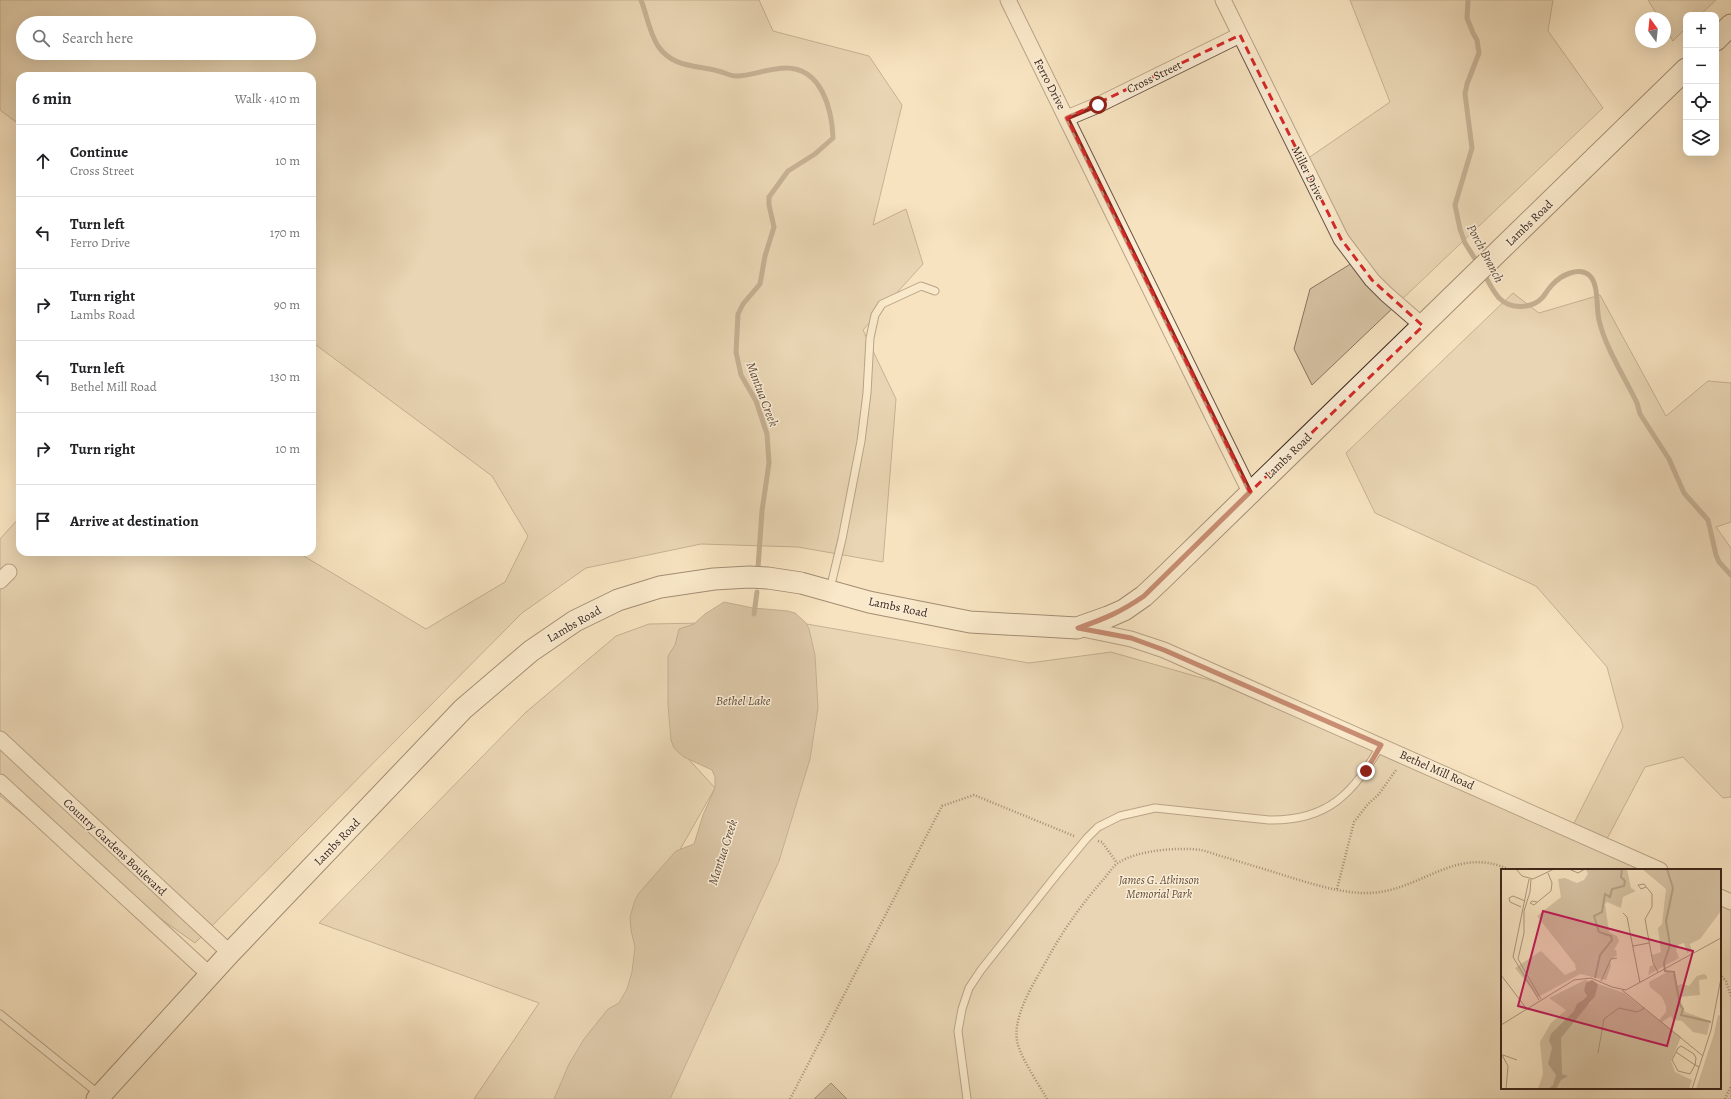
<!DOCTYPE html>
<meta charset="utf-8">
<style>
body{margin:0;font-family:Alegreya,serif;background:#f2f2f2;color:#202124}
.controls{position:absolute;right:12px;top:12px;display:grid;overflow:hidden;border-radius:8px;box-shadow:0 4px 16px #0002}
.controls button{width:36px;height:36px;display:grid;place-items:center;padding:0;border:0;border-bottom:1px solid #e0e0e0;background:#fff;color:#202124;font:20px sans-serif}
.compass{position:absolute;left:1635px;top:12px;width:36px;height:36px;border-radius:50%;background:#fff;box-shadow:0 4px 16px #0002;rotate:345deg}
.stop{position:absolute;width:12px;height:12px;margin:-9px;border:3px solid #8f2418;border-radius:50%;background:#fff}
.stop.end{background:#8f2418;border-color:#fff;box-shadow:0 1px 4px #0008}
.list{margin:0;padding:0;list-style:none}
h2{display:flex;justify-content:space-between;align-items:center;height:52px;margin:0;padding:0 16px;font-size:17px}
h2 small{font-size:13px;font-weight:400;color:#757577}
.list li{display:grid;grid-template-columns:26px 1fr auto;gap:12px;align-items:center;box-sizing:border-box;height:72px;padding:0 16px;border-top:1px solid #e0e0e0}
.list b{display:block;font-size:15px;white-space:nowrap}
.list p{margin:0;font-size:13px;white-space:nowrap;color:#757577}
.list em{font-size:13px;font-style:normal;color:#757577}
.icon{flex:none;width:22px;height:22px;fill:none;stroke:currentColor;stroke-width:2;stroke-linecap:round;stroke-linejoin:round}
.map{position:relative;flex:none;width:1731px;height:1099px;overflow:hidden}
.search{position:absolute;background:#fff;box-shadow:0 4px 16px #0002;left:16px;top:16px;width:300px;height:44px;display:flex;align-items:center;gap:10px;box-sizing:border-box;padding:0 14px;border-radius:22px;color:#757577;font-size:15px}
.panel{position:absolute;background:#fff;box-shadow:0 4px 16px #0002;left:16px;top:72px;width:300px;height:484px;border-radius:12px}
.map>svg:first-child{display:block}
.green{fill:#d7c3a4;stroke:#8a745f;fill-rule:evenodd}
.water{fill:#b8a388;stroke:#87715c}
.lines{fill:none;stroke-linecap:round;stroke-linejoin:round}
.stream{stroke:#87715c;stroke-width:5}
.building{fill:#9e8870;stroke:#3d261a}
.lane-casing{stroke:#6c5544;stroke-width:9}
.street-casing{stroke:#6c5544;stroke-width:17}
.secondary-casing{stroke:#3d261a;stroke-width:23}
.path{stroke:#3d261a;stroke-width:2.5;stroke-dasharray:1 2;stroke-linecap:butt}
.lane{stroke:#faedd6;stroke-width:7}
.street{stroke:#faedd6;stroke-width:15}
.secondary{stroke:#faedd6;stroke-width:21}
.route{stroke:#8f2418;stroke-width:5}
.marked{fill:none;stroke:#d62828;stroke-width:3;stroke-dasharray:8 5;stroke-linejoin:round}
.labels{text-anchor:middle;stroke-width:3;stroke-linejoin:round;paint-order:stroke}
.street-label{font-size:12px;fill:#3d261a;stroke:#faedd6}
.park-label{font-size:12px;font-style:italic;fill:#644d3c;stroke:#faedd6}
.water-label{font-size:13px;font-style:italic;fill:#624c3b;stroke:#faedd6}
.inset-river{fill:none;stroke:#b8a388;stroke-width:2}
.inset-road{fill:none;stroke:#ad977e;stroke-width:1}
.view{fill:#c2185b;fill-opacity:0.15;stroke:#c2185b;stroke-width:2}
.inset-edge{fill:none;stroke:#3d261a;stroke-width:2}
</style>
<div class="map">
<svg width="1731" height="1099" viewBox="0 0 1731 1099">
<rect width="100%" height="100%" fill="#f7e3c0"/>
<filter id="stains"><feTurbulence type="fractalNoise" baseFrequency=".005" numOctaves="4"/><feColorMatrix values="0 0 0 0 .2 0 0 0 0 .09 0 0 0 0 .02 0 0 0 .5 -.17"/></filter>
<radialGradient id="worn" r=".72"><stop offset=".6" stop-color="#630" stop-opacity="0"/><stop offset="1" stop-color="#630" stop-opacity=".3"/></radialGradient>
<path class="green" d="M0,0H759L773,31L869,56L902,105L873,225L906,209L923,264L863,330L896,399L883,562L798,547L701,544L586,568L522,613L195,943L107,881L0,796V539L20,517V552H297L426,629L505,582L528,536L492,476L312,342V76H20V125L0,110ZM23,23H309V53H23Z
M1350,0H1553L1548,31L1603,108L1312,385L1294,349L1310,289L1357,260L1304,161L1390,102Z
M1648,0H1716L1700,15H1686V28L1673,41L1665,28V18H1659Z
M1513,293L1539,313L1600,295L1666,416L1708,381L1731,383V522L1716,527L1731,548V797L1723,798L1683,757L1645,767L1601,850L1649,870H1502V1088H1720V899L1731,904V1099H474L539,1003L319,923L525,713L616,636L649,624L704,623L671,740L715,788L632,934L779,861L807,624L1029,663L1111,652L1216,682L1568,835L1623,727L1607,667L1536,586L1375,513L1346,453Z"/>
<path class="water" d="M724,602L753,608L788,611L795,613L806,623L809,629L815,655L818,708L810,759L779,861L670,1099H554L569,1064L584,1039L608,1009L619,1003L627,989L632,972L635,947L631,930L630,917L635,900L639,893L676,851L694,844L703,815L715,788V777L712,770L684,757L678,752L674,748L671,740L668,705V656L675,645L679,629L694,624L705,614Z"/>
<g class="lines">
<path class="stream" d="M641,0C647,15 649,32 658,46C673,68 696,65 718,71C724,72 731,77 738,76C754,75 770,68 786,68C822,68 832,110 833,138L815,154L788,171L769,197V205L774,227L765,256L760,284L743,304L738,314L736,352L741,375L756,401L767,434L769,463L762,511L758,568
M1468,0L1467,18L1473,33L1477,40L1479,53L1467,84L1465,94L1472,148L1455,205L1460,229L1465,243L1479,265
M1483,272C1488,281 1492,290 1499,298C1511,310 1532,309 1543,297C1546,293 1549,288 1552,285C1561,275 1579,266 1590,276C1599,285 1596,308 1599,320C1605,347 1625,378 1637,403L1640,414L1669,459L1684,493L1708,520L1716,555L1719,562L1731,575
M754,614L757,592"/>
</g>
<path class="building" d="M831,1083L847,1099H814Z"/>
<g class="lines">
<g class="lane-casing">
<path id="lane" d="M830,589L842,539L861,441L867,393L870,338L875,315L882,304L921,286L935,291
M0,1014L99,1094
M967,1099L958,1031L962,1009L969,988L981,970L1058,873L1087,838L1098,827L1120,816L1155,808L1269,820C1329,821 1353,793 1381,745"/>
</g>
<g class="street-casing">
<path id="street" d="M1008,0L1250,492
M1223,0L1341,239L1372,280L1386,294L1423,326
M1067,118L1098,105L1240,35
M0,581L9,572
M1078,628L1131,639L1164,650L1660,870
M0,739L230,953
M0,782L210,975
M1720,897L1731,902"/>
</g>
<g class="secondary-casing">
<path id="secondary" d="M1716,40L1731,25
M97,1099L230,953L463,709L531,651L575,621L618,600L660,587L714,579L749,577L768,578L801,583L869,602L970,622L1077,628L1108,617L1124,610L1144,596L1161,580L1686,69"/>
</g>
<path class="path" d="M1098,841L1102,842L1117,863
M1337,889L1354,822L1368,804L1379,794L1396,770
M1720,974L1726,981L1731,996
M790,1099L942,806L974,795L1074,836
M1047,1099C1038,1083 1026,1066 1019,1048C1008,1019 1036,981 1049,956C1064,929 1082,904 1102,881C1107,876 1112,867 1118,863C1137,850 1178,847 1201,850C1210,852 1219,856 1228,858C1246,864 1265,869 1283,875C1309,883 1336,892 1363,893C1419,895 1454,843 1510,870
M1725,1099L1731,1086"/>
<use href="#lane" class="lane"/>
<use href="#street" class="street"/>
<use href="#secondary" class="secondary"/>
</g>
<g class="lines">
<path class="route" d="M1098,105L1067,118L1250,492L1144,596C1121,612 1104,619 1078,628L1131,638L1164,650L1381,745L1366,771"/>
</g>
<path d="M0 0H1731V1099H0ZM1240,35L1341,239L1372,280L1423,326L1250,492L1067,118Z" fill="#f7e3c0" fill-opacity=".55" fill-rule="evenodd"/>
<path class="marked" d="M1240,35L1341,239L1372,280L1423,326L1250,492L1067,118Z"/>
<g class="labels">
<g class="street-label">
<text transform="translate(1154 77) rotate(-26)" y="4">Cross Street</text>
<text transform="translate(1050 84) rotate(63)" y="4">Ferro Drive</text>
<text transform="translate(1308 173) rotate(64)" y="4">Miller Drive</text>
<text transform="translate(1529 223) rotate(-44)" y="4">Lambs Road</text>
<text transform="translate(1288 456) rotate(-44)" y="4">Lambs Road</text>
<text transform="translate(898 607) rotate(12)" y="4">Lambs Road</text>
<text transform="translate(574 624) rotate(-30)" y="4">Lambs Road</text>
<text transform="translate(1437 770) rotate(24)" y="4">Bethel Mill Road</text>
<text transform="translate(337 842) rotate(-46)" y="4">Lambs Road</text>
<text transform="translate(115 847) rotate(43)" y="4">Country Gardens Boulevard</text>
</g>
<g class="park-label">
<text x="1159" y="884">James G. Atkinson<tspan x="1159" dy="14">Memorial Park</tspan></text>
</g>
<g class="water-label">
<text transform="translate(1486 253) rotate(62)" y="5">Porch Branch</text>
<text transform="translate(763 394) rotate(69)" y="5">Mantua Creek</text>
<text x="743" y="705">Bethel Lake</text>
<text transform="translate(722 852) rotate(-72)" y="5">Mantua Creek</text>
</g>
</g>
<g transform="translate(1501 869)">
<rect width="220" height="220" fill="#f7e3c0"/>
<path d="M85,0H126L130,19L135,22L122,28L120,39L106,33L104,35L108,63L116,67L118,72L113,81H115L116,86L109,91L110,97L105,111L79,105L37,128L14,99L40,82L64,106L75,101L74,95L36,47L60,28L57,10L64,9L76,14L83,11L87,5ZM141,0H220V42L199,70L189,75L191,82L186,84L183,74L177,76L175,81L178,89L147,106L149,97L153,96L151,86L160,83L157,59L161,55L165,20ZM166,103L173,105L176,117L181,115L188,117L196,107L203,105L206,107V110L198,111L199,126L178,128L184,143L209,152L206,166L192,163L181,152L172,151L170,147L161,153L180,168L170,192L174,203L191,211L188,220H37L42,205L39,173L50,154L65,141L48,129L84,111L88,112L83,122L86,127L76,137L89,135L97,115L123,124L158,151L165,143V137L161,128L149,118L148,113ZM217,146L220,147V220H195L213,165Z" fill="#d7c3a4"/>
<path d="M91,111L97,115L94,127L60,169L61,205L67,207L60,211L55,220H47L52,216L55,206L47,195L51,179L48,171L50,165L73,142L76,135L82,131L86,127L83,122L85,114Z" fill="#b8a388"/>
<path class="inset-river" d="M166,0L172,19L165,52L169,76L163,94L164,102L173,103L179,136L182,140L180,146L210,153M94,109L99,86L111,71L110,67L98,63L93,47L101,43L104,25L109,28L111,20L123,17L124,12L120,8L121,0"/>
<path class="inset-road" d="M15,0L21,7L32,10L53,0M68,0L77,4L84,0M28,10L12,88L38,131M30,10L29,23L23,42V64L17,90L40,130M145,18L140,20L137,16L143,15L151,25V38L144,50L152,94L157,103M36,33L31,32L29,34L33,36L50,22L51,14L47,4M20,38L9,33L8,29L12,27L24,32M122,44L126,48L139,114M132,77L148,74M0,106L25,139M100,112L110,90L116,89M121,121L202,187M0,156L73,111L90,109L111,118L125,121L220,69M175,183L194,196L189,205L177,202L171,191L177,179L180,177L193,185L195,189L194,196L198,198M0,184L7,197L5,220M97,184L103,150L118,139L136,143L144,139M2,186L16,191M191,220L210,161L220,109"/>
<path class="view" d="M42,42L192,82L166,177L17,137Z"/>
<rect width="220" height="220" class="inset-edge"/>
</g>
<rect width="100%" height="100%" filter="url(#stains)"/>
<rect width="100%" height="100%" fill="url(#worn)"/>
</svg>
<div class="controls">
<button>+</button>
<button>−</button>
<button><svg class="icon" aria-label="locate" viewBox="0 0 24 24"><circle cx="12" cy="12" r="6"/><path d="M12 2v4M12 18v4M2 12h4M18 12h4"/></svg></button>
<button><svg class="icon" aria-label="layers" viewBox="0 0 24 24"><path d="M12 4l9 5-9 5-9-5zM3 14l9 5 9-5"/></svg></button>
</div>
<svg class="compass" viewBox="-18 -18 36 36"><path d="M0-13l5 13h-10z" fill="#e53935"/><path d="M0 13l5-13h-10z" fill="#757577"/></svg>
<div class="stop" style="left:1098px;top:105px"></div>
<div class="stop end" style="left:1366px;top:771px"></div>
<div class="search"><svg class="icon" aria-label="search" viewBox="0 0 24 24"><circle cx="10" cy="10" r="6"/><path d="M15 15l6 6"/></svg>Search here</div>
<section class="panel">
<h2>6 min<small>Walk · 410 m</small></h2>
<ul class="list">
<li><svg class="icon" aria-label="ahead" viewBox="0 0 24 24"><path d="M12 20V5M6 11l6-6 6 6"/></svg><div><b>Continue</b><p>Cross Street</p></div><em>10 m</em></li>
<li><svg class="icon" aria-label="left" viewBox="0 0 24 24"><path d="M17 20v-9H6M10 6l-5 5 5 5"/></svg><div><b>Turn left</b><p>Ferro Drive</p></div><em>170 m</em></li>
<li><svg class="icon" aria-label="right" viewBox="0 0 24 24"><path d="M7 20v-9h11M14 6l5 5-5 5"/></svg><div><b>Turn right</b><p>Lambs Road</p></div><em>90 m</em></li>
<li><svg class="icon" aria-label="left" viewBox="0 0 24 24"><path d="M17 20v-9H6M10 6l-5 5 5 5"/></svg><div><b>Turn left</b><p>Bethel Mill Road</p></div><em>130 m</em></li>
<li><svg class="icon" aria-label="right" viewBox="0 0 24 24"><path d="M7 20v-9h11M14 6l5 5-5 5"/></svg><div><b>Turn right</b></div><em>10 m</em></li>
<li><svg class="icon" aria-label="arrive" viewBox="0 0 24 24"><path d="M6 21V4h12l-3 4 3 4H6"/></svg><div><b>Arrive at destination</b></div></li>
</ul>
</section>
</div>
